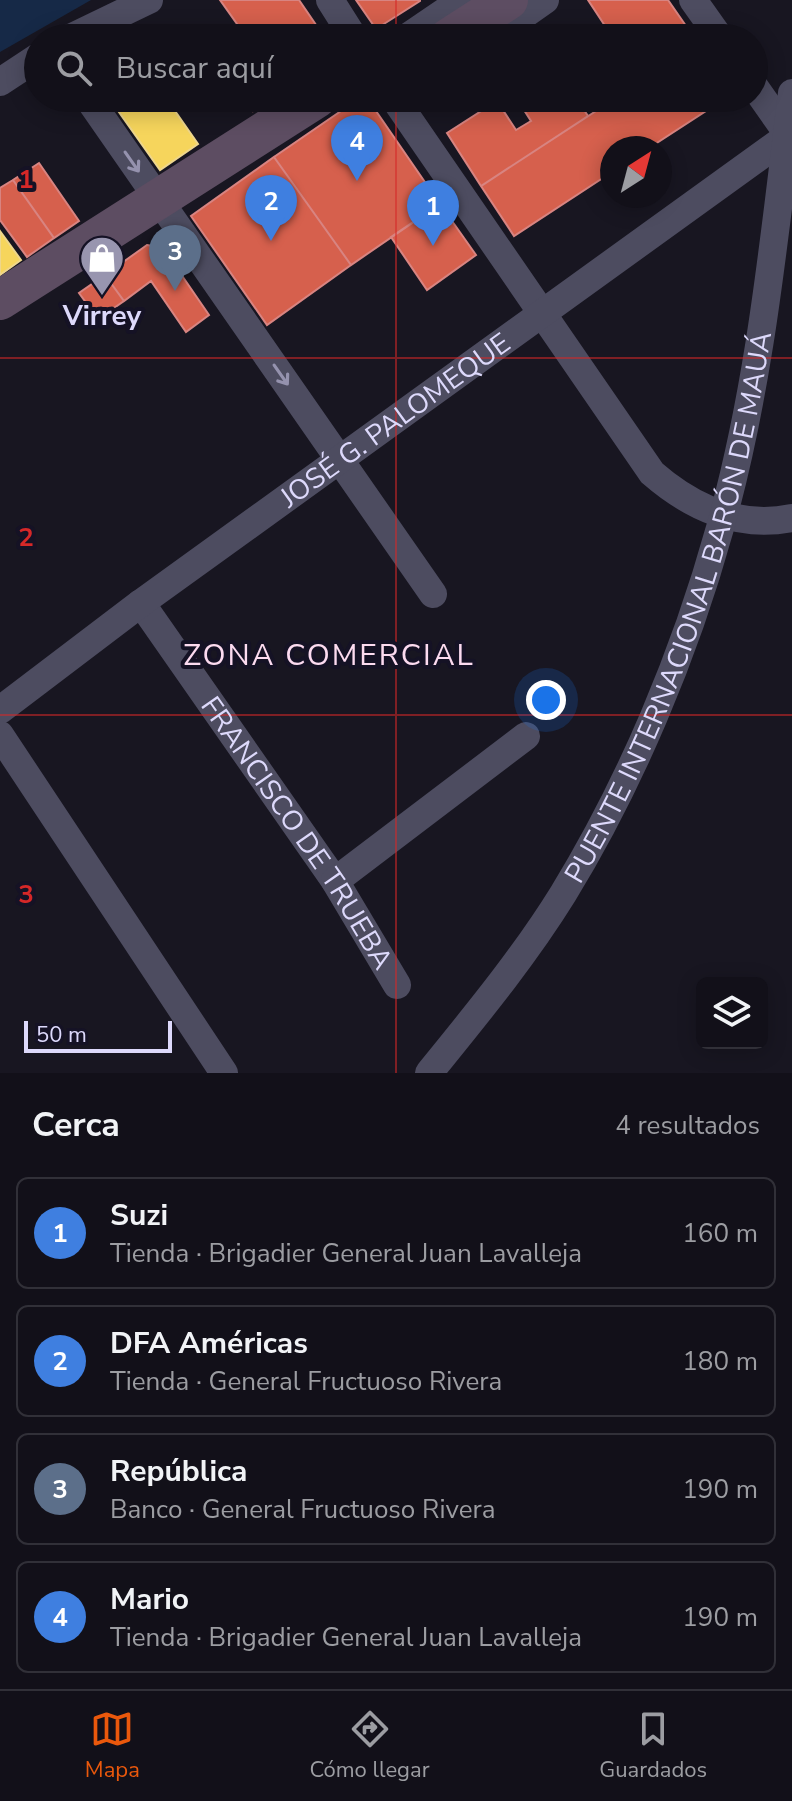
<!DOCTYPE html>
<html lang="es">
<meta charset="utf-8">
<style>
body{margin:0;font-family:"Nunito Sans",sans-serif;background:#1f1e26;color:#f1f3f6}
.controls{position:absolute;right:24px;bottom:24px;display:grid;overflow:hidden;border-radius:12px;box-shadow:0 4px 20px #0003}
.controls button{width:72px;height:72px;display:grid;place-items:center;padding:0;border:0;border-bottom:2px solid #313038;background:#121019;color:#f1f3f6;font:40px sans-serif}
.compass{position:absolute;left:600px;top:136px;width:72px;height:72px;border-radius:50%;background:#121019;box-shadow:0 4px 20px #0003;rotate:36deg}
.scale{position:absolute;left:24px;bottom:20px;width:148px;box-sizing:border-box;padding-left:8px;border:4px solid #ddd9fb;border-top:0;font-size:22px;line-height:28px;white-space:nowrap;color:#ddd9fb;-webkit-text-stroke:6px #151225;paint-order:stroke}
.you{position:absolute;left:546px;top:700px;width:28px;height:28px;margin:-20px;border:6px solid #fff;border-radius:50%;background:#1a73e8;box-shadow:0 0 0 12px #1a73e833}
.badge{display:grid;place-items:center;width:52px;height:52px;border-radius:50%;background:#ea580c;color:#fff;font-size:26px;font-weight:700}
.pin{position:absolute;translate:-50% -66px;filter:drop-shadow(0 2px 4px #0008)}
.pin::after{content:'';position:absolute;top:42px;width:28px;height:24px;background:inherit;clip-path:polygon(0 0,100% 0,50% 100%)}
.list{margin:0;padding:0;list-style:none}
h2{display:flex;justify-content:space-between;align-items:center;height:104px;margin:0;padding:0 32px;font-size:34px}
h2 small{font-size:26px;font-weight:400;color:#9c9da2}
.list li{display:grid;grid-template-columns:52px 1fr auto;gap:24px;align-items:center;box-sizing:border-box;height:112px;margin:0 16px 16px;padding:0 16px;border:2px solid #313038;border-radius:12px}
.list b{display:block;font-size:30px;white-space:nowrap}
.list p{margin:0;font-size:26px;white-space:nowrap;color:#9c9da2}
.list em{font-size:26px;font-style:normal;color:#9c9da2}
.icon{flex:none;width:44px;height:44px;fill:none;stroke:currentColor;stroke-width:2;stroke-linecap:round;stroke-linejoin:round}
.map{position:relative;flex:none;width:792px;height:1073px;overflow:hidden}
.search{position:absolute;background:#121019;box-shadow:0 4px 20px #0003;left:24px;right:24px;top:24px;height:88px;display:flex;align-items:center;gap:20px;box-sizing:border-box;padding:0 28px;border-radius:44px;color:#9c9da2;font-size:30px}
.sheet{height:616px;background:#121019}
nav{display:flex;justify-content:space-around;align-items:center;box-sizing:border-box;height:112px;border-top:2px solid #313038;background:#121019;font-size:22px;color:#9c9da2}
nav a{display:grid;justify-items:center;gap:4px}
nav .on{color:#ea580c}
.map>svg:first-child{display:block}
.water{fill:#162947}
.homes{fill:#f6d55c;stroke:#eed68c;stroke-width:2}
.shops{fill:#d6604d;stroke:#d88481;stroke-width:2}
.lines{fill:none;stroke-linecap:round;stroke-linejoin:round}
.minor{stroke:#4d4c60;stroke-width:28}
.highway{stroke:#5d4d62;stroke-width:40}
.minor-bridge{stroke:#4d4c60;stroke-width:28}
.oneway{stroke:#9592ae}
.grid{fill:none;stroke:#d62828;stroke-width:2;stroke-opacity:0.55}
.labels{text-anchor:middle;stroke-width:8;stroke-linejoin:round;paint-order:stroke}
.poi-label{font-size:28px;font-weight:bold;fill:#ddd9fb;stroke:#151225}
.street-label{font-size:28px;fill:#ddd9fb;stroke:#151225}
.neighbourhood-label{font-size:30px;letter-spacing:2px;fill:#fcdbf0;stroke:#151225}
.grid-label{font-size:26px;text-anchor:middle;font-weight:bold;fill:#d62828;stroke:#151225;stroke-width:8;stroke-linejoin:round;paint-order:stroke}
</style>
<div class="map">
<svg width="792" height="1073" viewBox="0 0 792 1073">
<rect width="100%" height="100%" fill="#181621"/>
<path class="water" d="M0,0H91L0,52Z"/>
<path class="homes" d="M109,98H166L198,144L160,170Z
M0,231L21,260L0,275Z"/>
<path class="shops" d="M220,0H299L325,38H247Z
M356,0H420V1L376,29Z
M588,0H668L693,36L613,38Z
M244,98H271L253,111Z
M360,98H367L440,204L351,265L274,157Z
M542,98H576L588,116L481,186L447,133L497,101L516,130L531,121L524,110Z
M616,98H726L649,148H612V172L514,236L481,186Z
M274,157L351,265L267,325L191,216Z
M39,163L79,221L54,238L13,180Z
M13,180L54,238L27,257L0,220V188Z
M440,204L476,255L427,290L391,237Z
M147,245L163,248L209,315L186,332L151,281L124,301L105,275Z
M105,275L124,301L98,319L79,293Z"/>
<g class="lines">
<g class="minor">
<path d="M330,0L354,38"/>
<path d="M693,0L720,38"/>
<path d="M70,38L149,0"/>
<path d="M406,38L462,0"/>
<path d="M491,38L545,0"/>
<path d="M0,82L38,57"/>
<path d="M754,86L792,140"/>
<path d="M88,98L433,594"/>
<path d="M394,98L652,473C691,507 739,529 792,518"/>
<path id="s1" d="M141,603L335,881L397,985"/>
<path id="s2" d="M0,710L141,603L792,133"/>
<path d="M0,735L224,1073"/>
<path d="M335,881L526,736"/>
</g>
<path class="highway" d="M449,38L508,0
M0,300L317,98"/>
<path class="minor-bridge" id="s3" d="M429,1073C476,1015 524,957 563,894C631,783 685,654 720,528C760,387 774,238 792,93"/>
</g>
<defs><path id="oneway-shaft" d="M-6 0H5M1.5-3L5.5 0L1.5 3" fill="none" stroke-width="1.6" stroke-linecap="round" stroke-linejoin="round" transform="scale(2)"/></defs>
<g class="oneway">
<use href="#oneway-shaft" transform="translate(132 162) rotate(55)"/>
<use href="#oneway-shaft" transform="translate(281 375) rotate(55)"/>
</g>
<path class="grid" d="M396,0V38M396,98V1073M0,358H792M0,715H792"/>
<defs>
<g id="shop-pin" transform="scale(2.3)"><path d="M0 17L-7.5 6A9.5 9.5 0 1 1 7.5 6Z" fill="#9895af" stroke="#151225"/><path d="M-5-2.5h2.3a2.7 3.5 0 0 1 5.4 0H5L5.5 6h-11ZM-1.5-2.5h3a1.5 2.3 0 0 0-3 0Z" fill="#fff"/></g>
</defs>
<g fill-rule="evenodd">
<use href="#shop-pin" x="102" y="258"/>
</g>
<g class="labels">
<g class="poi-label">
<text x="102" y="325">Virrey</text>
</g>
<g class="street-label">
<text dy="10" stroke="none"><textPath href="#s2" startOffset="490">JOSÉ G. PALOMEQUE</textPath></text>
<text dy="10" stroke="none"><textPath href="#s3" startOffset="532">PUENTE INTERNACIONAL BARÓN DE MAUÁ</textPath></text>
<text dy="10" stroke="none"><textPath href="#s1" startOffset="278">FRANCISCO DE TRUEBA</textPath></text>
</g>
<g class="neighbourhood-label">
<text x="329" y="665">ZONA COMERCIAL</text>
</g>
</g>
<g class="grid-label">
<text x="26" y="188">1</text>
<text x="26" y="546">2</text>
<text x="26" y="903">3</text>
</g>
</svg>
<div class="controls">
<button><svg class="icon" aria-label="layers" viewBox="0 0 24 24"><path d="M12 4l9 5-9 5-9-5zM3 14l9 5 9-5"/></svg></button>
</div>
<svg class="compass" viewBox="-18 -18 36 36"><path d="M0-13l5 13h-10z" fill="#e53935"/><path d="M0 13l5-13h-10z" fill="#9c9da2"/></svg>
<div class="scale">50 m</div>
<div class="you"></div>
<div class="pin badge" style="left:433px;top:246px;background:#3f7fe0">1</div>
<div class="pin badge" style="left:271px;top:241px;background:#3f7fe0">2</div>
<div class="pin badge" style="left:175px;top:291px;background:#5c6f8a">3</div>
<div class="pin badge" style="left:357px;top:181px;background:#3f7fe0">4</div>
<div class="search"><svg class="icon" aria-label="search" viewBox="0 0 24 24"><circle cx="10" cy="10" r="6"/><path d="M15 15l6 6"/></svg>Buscar aquí</div>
</div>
<section class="sheet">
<h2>Cerca<small>4 resultados</small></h2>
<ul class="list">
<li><span class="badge" style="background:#3f7fe0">1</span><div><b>Suzi</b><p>Tienda · Brigadier General Juan Lavalleja</p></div><em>160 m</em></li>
<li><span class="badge" style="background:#3f7fe0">2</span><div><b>DFA Américas</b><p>Tienda · General Fructuoso Rivera</p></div><em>180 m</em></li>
<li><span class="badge" style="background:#5c6f8a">3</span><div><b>República</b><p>Banco · General Fructuoso Rivera</p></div><em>190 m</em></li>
<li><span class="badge" style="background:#3f7fe0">4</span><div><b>Mario</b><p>Tienda · Brigadier General Juan Lavalleja</p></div><em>190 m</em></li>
</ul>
</section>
<nav>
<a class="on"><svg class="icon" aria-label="map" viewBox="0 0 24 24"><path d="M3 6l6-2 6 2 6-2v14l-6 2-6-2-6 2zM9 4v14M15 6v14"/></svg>Mapa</a>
<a><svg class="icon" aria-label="directions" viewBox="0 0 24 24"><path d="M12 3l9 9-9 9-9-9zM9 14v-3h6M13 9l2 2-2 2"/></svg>Cómo llegar</a>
<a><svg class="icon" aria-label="saved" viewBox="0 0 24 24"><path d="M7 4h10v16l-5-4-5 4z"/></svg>Guardados</a>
</nav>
